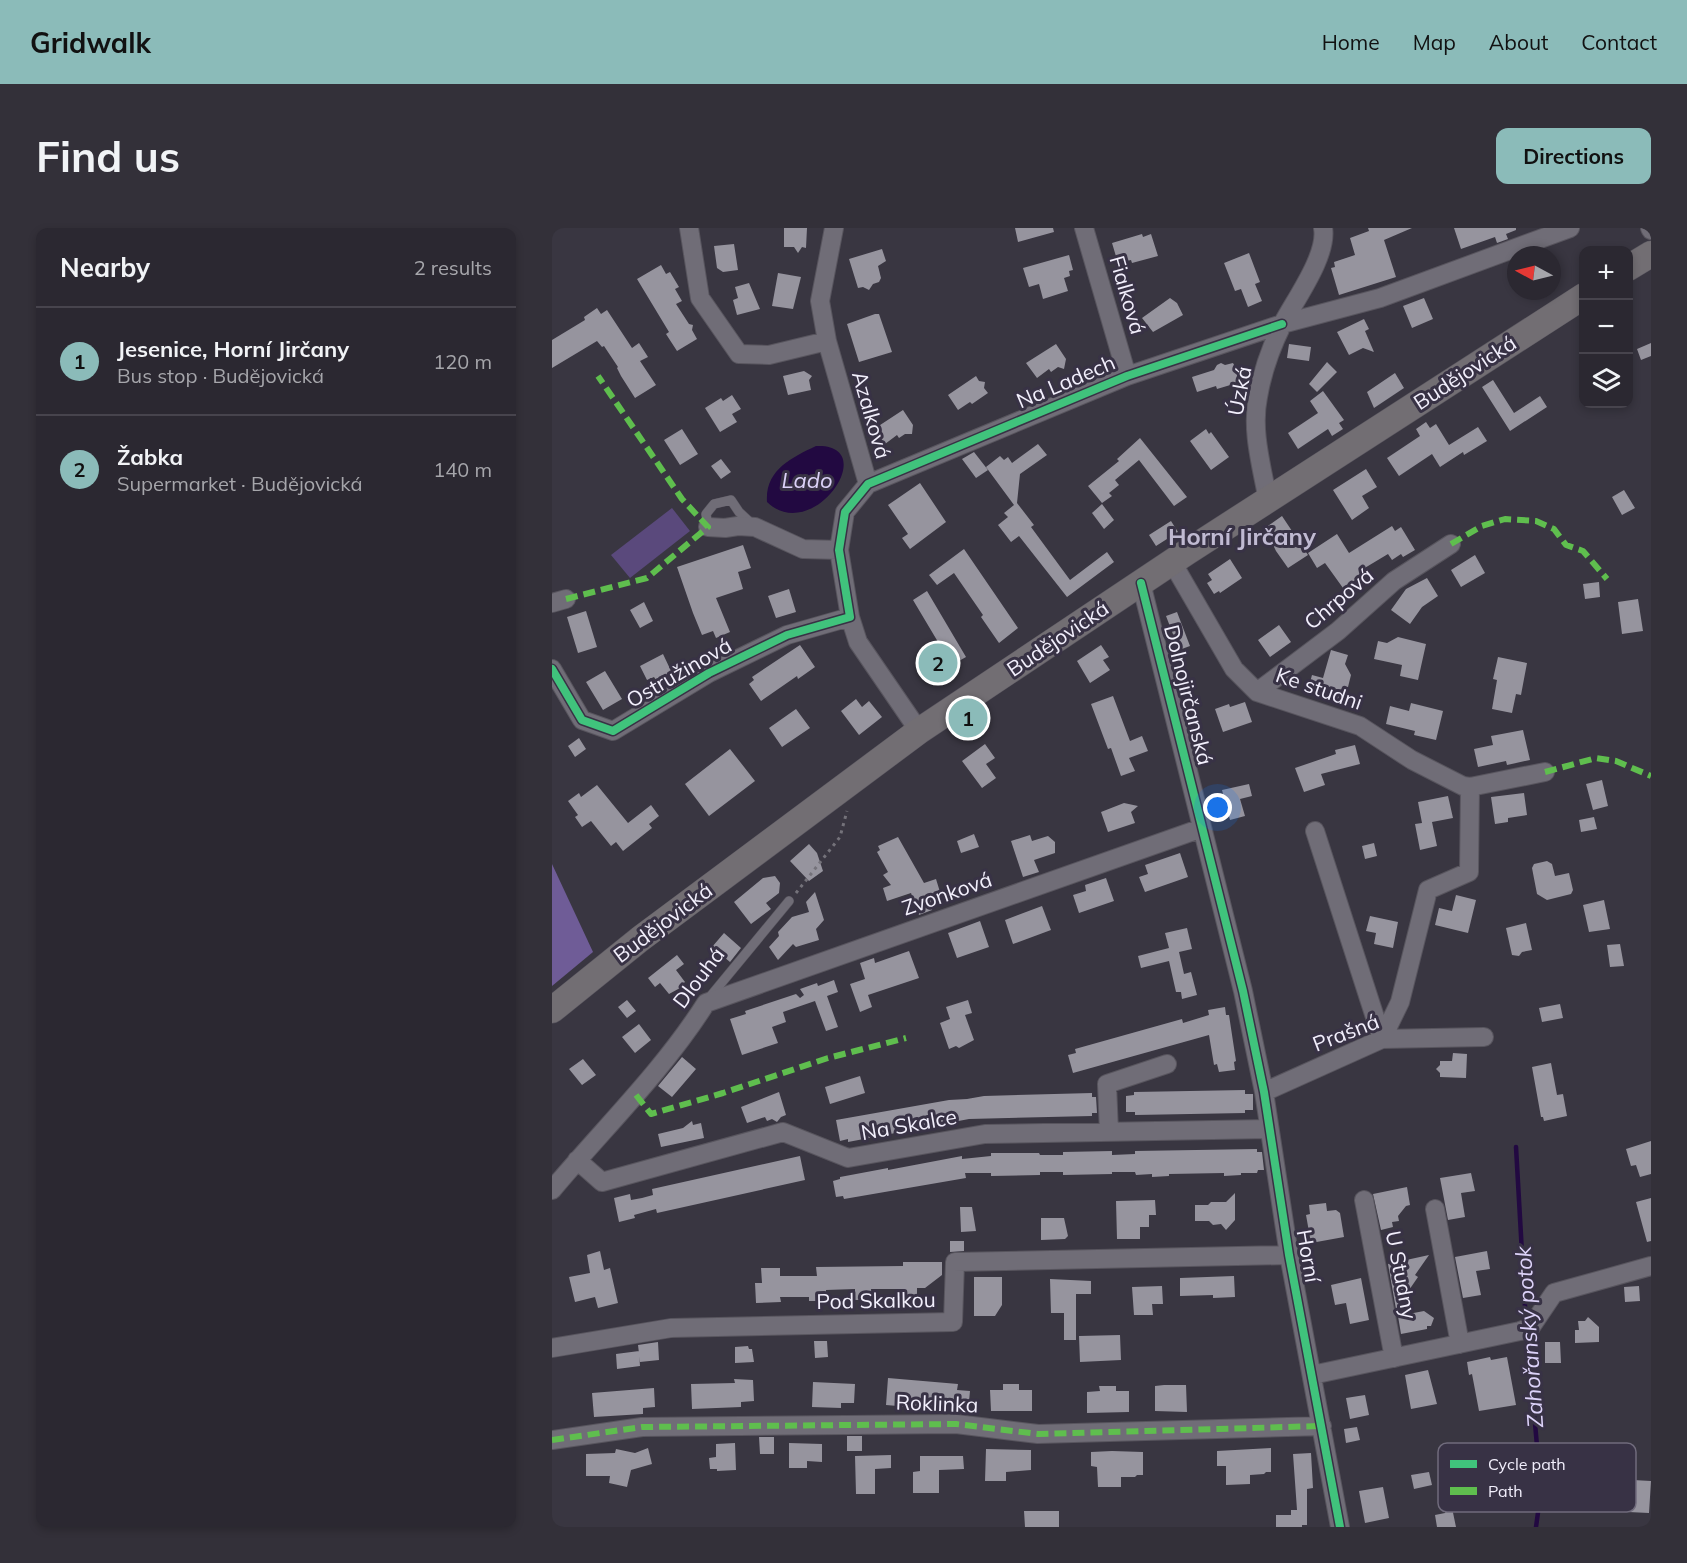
<!DOCTYPE html>
<meta charset="utf-8">
<style>
body{margin:0;font-family:Mulish,sans-serif;background:#333039;color:#f1f3f6}
.controls{position:absolute;right:18px;top:18px;display:grid;overflow:hidden;border-radius:12px;box-shadow:0 3px 9px #0003}
.controls button{width:54px;height:54px;display:grid;place-items:center;padding:0;border:0;border-bottom:2px solid #47444d;background:#2b2831;color:#f1f3f6;font:30px sans-serif}
.compass{position:absolute;left:955px;top:18px;width:54px;height:54px;border-radius:50%;background:#2b2831;box-shadow:0 3px 9px #0003;rotate:277deg}
.you{position:absolute;left:666px;top:580px;width:21px;height:21px;margin:-15px;border:4px solid #fff;border-radius:50%;background:#1a73e8;box-shadow:0 0 0 9px #1a73e833}
.badge{display:grid;place-items:center;width:39px;height:39px;border-radius:50%;background:#8bbbb9;color:#111;font-size:20px;font-weight:700}
.pin{position:absolute;translate:-50% -50%;border:3px solid #fff;box-shadow:0 2px 6px #0006}
.list{margin:0;padding:0;list-style:none}
h2{display:flex;justify-content:space-between;align-items:center;height:78px;margin:0;padding:0 24px;font-size:26px}
h2 small{font-size:20px;font-weight:400;color:#a6a6ab}
.list li{display:grid;grid-template-columns:39px 1fr auto;gap:18px;align-items:center;box-sizing:border-box;height:108px;padding:0 24px;border-top:2px solid #47444d}
.list b{display:block;font-size:22px;white-space:nowrap}
.list p{margin:0;font-size:20px;white-space:nowrap;color:#a6a6ab}
.list em{font-size:20px;font-style:normal;color:#a6a6ab}
.icon{flex:none;width:33px;height:33px;fill:none;stroke:currentColor;stroke-width:2;stroke-linecap:round;stroke-linejoin:round}
.map{position:relative;flex:none;width:1099px;height:1299px;overflow:hidden;border-radius:12px}
header{display:flex;align-items:center;gap:36px;box-sizing:border-box;height:84px;padding:0 30px;background:#8bbbb9;color:#111}
header strong{font-size:28px}
nav{display:flex;gap:33px;margin-inline-start:auto;font-size:21px}
.intro{display:flex;align-items:center;justify-content:space-between;box-sizing:border-box;height:144px;padding:0 36px}
h1{margin:0;font-size:42px}
.button{padding:15px 27px;border-radius:12px;background:#8bbbb9;color:#111;font-size:21px;font-weight:700}
main{display:flex;gap:36px;padding:0 36px}
aside{flex:1;background:#2b2831;border-radius:12px;box-shadow:0 3px 9px #0003}
.map>svg:first-child{display:block}
.green{fill:#5a497c}
.forest{fill:#6f5c97}
.water{fill:#220941}
.lines{fill:none;stroke-linecap:round;stroke-linejoin:round}
.stream{stroke:#220941;stroke-width:4.5}
.building{fill:#96949e}
.service-casing{stroke:#58555e;stroke-width:10}
.minor-casing{stroke:#58555e;stroke-width:20}
.secondary-casing{stroke:#58555e;stroke-width:27}
.path{stroke:#74727a;stroke-width:3;stroke-dasharray:3 4.5;stroke-linecap:butt}
.service{stroke:#706d77;stroke-width:9}
.minor{stroke:#706d77;stroke-width:18}
.secondary{stroke:#726e73;stroke-width:26}
.quiet{stroke:#5fbe4e;stroke-width:6;stroke-dasharray:12 6;stroke-linecap:butt}
.cycleway-casing{stroke:#383245;stroke-width:11}
.cycleway{stroke:#40c37c;stroke-width:8}
.labels{text-anchor:middle;stroke-width:6;stroke-linejoin:round;paint-order:stroke}
.street-label{font-size:21px;fill:#f2effc;stroke:#383245}
.water-label{font-size:22px;font-style:italic;fill:#dcd2f8;stroke:#383245}
.quarter-label{font-size:24px;font-weight:bold;fill:#c0bad2;stroke:#383245}
.key{fill:#383245;stroke:#706b7c;stroke-width:1.5}
.key-label{font-size:16px;fill:#f2effc}
</style>
<header>
<strong>Gridwalk</strong>
<nav><a>Home</a><a>Map</a><a>About</a><a>Contact</a></nav>
</header>
<div class="intro"><h1>Find us</h1><a class="button">Directions</a></div>
<main>
<aside>
<h2>Nearby<small>2 results</small></h2>
<ul class="list">
<li><span class="badge">1</span><div><b>Jesenice, Horní Jirčany</b><p>Bus stop · Budějovická</p></div><em>120 m</em></li>
<li><span class="badge">2</span><div><b>Žabka</b><p>Supermarket · Budějovická</p></div><em>140 m</em></li>
</ul>
</aside>
<div class="map">
<svg width="1099" height="1299" viewBox="0 0 1099 1299">
<rect width="100%" height="100%" fill="#393641"/>
<path class="green" d="M120,280L138,303L78,350L59,327Z"/>
<path class="forest" d="M0,636L41,724L0,758Z"/>
<path class="water" d="M264,218C331,215 261,318 215,274C213,242 239,230 264,218Z"/>
<g class="lines">
<path class="stream" d="M964,919L974,1096
M975,1105L989,1263L984,1299"/>
</g>
<path class="building" d="M232,0H255L254,20L250,19L246,25L242,19H232Z
M463,0H501L502,4L466,14Z
M816,0H860L832,12L844,49L787,67L779,40L783,39L782,34L803,27L798,10L817,3Z
M902,0H964V2L954,6L956,11L945,15L943,9L909,21Z
M590,6L591,9L599,6L606,28L580,35L579,32L566,35L560,15Z
M182,16L186,42L171,44L165,40L162,18Z
M330,21L334,33L326,38L329,50L327,54L321,56L317,62L311,59L306,60L297,31Z
M697,25L708,54L703,56L710,73L696,79L689,61L683,63L672,35Z
M517,27L521,42L517,43L518,48L512,50L516,63L491,71L487,56L477,59L471,40Z
M109,37L114,46L118,44L127,59L123,61L130,73L124,76L137,96L141,97L140,102L145,111L125,123L114,106L117,104L85,51Z
M226,45L249,49L241,81L220,78Z
M197,55L208,81L185,87L181,72L186,70L183,59Z
M618,70L625,75L631,87L601,104L590,90Z
M872,70L881,91L860,100L851,78Z
M45,80L49,86L55,82L80,120L87,115L96,129L88,133L104,157L83,170L69,148L65,140L66,139L52,118L50,119L45,113L0,140V112L33,92L32,89Z
M323,86H327L340,124L307,134L295,96Z
M812,91L817,101L813,103L822,124L811,120L797,127L785,104Z
M1099,115V128L1089,132L1085,121Z
M504,116L514,131L512,141L506,139L499,144L497,141L485,150L474,135Z
M737,116L759,119L757,133L735,130Z
M775,134L785,144L765,164L757,156Z
M669,135L673,137L681,135L688,148L685,155L665,161L664,158L645,164L640,149L662,142L665,137Z
M252,143L260,148L257,152L259,162L236,167L231,148Z
M843,145L852,160L822,180L815,164Z
M424,148L427,153L433,154L432,160L436,165L420,176L418,174L406,182L396,167Z
M941,152L962,185L988,168L995,179L958,203L930,159Z
M771,163L792,192L787,195L791,201L780,208L776,201L746,221L736,205L766,185L758,173Z
M180,167L189,181L180,186L185,194L168,204L153,180L169,170L171,173Z
M351,182L361,197L360,206H353L347,210L345,207L333,216L322,201Z
M874,194L878,200L884,196L897,217L926,199L935,213L912,227L911,224L888,239L880,226L847,248L835,230L868,208L864,201Z
M130,201L146,226L128,237L112,212Z
M654,201L657,206L659,204L677,229L659,242L638,213Z
M588,210L635,269L622,278L587,232L563,252L567,257L557,265L560,268L550,275L536,258L567,233L565,231Z
M486,216L495,227L468,246L465,275L482,297L479,299L518,352L555,324L562,334L515,369L467,308L459,314L446,297L456,289L452,285L462,277L434,239L448,228L452,232L456,229L460,235Z
M422,224L436,242L424,250L410,231Z
M169,231L179,244L169,251L159,238Z
M814,241L825,259L810,268L817,280L800,292L781,262Z
M368,255L394,294L358,321L350,310L356,306L336,277Z
M1072,262L1083,280L1070,287L1060,269Z
M550,276L562,292L552,301L540,285Z
M730,288L756,327L736,340L724,323L713,300Z
M619,293L626,304L604,318L597,307Z
M840,298L843,303L849,299L863,322L851,329L849,326L840,332L836,326L811,341L814,345L791,360L773,335L765,340L756,325L785,306L797,325Z
M191,317L199,340L186,344L191,361L164,370L178,404L164,410L161,403L150,407L141,385L125,339Z
M412,321L466,400L447,415L429,389L431,387L402,345L385,357L377,347Z
M923,327L933,345L909,359L899,342Z
M678,331L690,350L668,365L667,363L662,366L655,355L660,352L656,346Z
M875,350L886,368L870,379L858,396L839,382L854,361Z
M1047,354L1048,369L1033,371L1031,356Z
M237,361L244,384L224,390L216,368Z
M375,363L414,429L384,446L376,433L392,424L361,372Z
M1086,371L1091,403L1070,406L1066,374Z
M92,374L101,393L88,400L78,382Z
M34,383L45,419L26,425L15,389Z
M625,384L638,418L627,422L614,388Z
M727,397L739,414L718,429L706,412Z
M846,409L874,416L866,452L848,448L850,437L822,431L826,413L835,415Z
M248,417L263,439L246,451L245,448L209,473L197,456L202,452L200,449Z
M549,417L557,429L551,432L558,442L538,455L525,433Z
M779,422L796,427L793,436L799,447L792,475L755,465L760,447L771,450Z
M111,426L120,445L104,452L102,449L95,452L88,438Z
M946,429L975,435L969,467L964,466L960,485L940,481L945,452L941,451Z
M53,443L70,471L51,482L34,454Z
M561,468L578,513L590,508L596,523L577,530L583,543L569,548L559,520L556,521L539,476Z
M304,471L310,479L317,473L330,489L307,507L289,483Z
M693,474L700,494L671,504L663,481L677,476L678,479Z
M859,475L891,483L884,512L862,507L863,503L834,496L838,478L857,483Z
M244,481L258,500L230,519L217,500Z
M971,502L978,532L955,537L954,533L926,539L922,521L941,517L939,508Z
M27,510L34,521L23,529L16,518Z
M433,516L443,530L434,536L444,550L430,560L410,533Z
M803,517L808,536L769,546L773,557L752,564L743,540L784,526L783,522Z
M178,521L203,553L157,588L133,556Z
M1050,552L1056,578L1041,582L1034,556Z
M697,556L700,568L688,571L693,588L678,592L670,562Z
M45,557L76,595L99,577L107,588L97,596L100,600L71,623L64,614L59,618L39,593L30,599L23,589L26,587L16,573L27,565L29,569Z
M972,565L975,587L956,590V594L943,596L939,569Z
M896,568L901,590L880,594L885,618L868,622L863,596L870,595L866,574Z
M572,575L586,578L579,584L583,595L556,604L549,584Z
M1042,589L1045,601L1029,604L1027,592Z
M422,606L427,619L409,625L405,613Z
M478,607L480,613L496,608L503,614V625L482,632L487,644L471,649L459,613Z
M346,609L372,655L384,651L388,664L381,672L380,682L367,687L359,665L335,673L331,660L339,657L331,647L336,644L325,624L328,622L326,618Z
M822,615L825,628L813,631L810,618Z
M257,616L265,625L271,643L257,653L238,633Z
M628,625L636,649L593,664L587,649L596,646L593,637Z
M995,633L1000,636L1003,648L1017,645L1021,662L1019,666L995,672L985,666L980,640L982,636Z
M223,648L228,655L227,665L214,675L219,681L199,696L182,674L211,650Z
M554,650L562,673L527,685L521,667L534,663L533,657Z
M263,664L272,692L264,701L267,712L244,719L241,716L226,732L217,719L227,708L226,704L240,689L257,684L254,674Z
M904,667L924,672L916,705L883,697L887,680L900,683Z
M1052,672L1058,701L1037,704L1031,677Z
M490,678L499,702L461,716L453,692Z
M818,688L846,694L841,720L822,716L824,705L814,703Z
M428,693L437,719L405,730L396,705Z
M974,695L980,722L970,724L967,728L960,727L954,700Z
M635,700L640,721L627,724L632,746L639,744L645,767L630,771L629,764H624L617,733L589,740L586,728L617,720L613,705Z
M172,705L189,720L178,734L160,719Z
M1068,716L1072,738L1058,739L1055,717Z
M357,723L367,750L316,767L320,779L308,784L298,756L313,751L308,735L322,730L323,735Z
M125,727L132,736L124,742L133,754L129,757L128,760L117,766L108,755L103,759L96,750Z
M282,752L286,764L275,768L286,799L274,803L263,773L231,784L234,794L220,799L226,815L190,827L178,791L194,786L193,783L244,766L248,770L252,767L248,761L265,755L266,758Z
M75,772L84,783L75,790L66,779Z
M416,772L420,785L413,787L422,812L407,820L404,818L397,821L388,795L398,791L394,779Z
M1008,776L1011,790L990,794L987,780Z
M673,779L674,787H677L684,833L682,834L683,842L667,844L665,836L662,837L657,807L521,845L516,827L524,825L523,821L630,791L631,795L657,787L656,782Z
M87,796L99,812L83,825L70,809Z
M901,825L915,826L914,850L888,849V845L884,841L888,837V833H900Z
M130,829L144,841L120,869L106,858Z
M31,831L44,847L30,857L17,841Z
M999,835L1005,867L1011,866L1015,888L992,893L991,889H989L980,839Z
M308,848L313,865L278,876L273,859Z
M693,862V866H701V882H693V885L583,887V884H574V868L582,867V864Z
M227,864L234,887L229,889L225,894L220,891L215,893L213,889L195,895L189,879Z
M540,865V869H544L545,885H540V888L417,891L296,914V911L288,913L284,892L397,872L415,871L432,868Z
M140,893L141,897L149,895L152,910L109,919L106,906L131,900Z
M1099,913V946L1088,949L1084,937L1079,938L1074,921Z
M705,921V924H710L712,942H706L705,945H689V947L672,948V945L617,946V948L600,949V946L584,947L583,944H560V946L511,947V944H488V947L439,948V945H413L414,950L292,971L291,968L284,969L281,953L288,951V949L336,940V942L410,928V931L439,928V925H487L488,927H511V924L560,923V927L583,926V923Z
M248,928L253,952L105,985L104,981L82,987L83,990L67,994L62,970L78,966L79,972L90,970L101,967L100,961Z
M919,945L923,963L909,965L913,989L896,992L888,950Z
M855,959L858,977L854,978L846,988L847,993L840,994L841,999L829,1002L821,966Z
M683,965V992L674,1002L669,996L661,997L657,993H643V977H656L659,974H674Z
M1099,970V1013L1095,1014L1084,974Z
M603,972L604,987H597V999H588V1011H565L564,973Z
M774,975L775,983L784,982L788,985L792,1009L759,1015L754,987L758,986L757,977Z
M408,979H420L424,1003L409,1004Z
M489,990H512L516,1008L513,1011L489,1012Z
M398,1013H412V1023L398,1024Z
M48,1023L52,1042L58,1040L66,1075L46,1080L43,1069L23,1074L17,1049L38,1045L35,1027Z
M935,1023L938,1041L924,1043L929,1067L911,1070L903,1029Z
M877,1027L863,1047L866,1049L844,1081L836,1036Z
M351,1034H390V1047L373,1060H365V1072H351V1061H319L320,1072H303V1061L274,1062V1073H257V1069H228L229,1074L204,1075L203,1055H210L209,1040H228V1048H265L264,1039L351,1038Z
M682,1048L683,1069L661,1070V1067L628,1068V1050Z
M422,1049H450V1077L443,1088H422Z
M809,1050L817,1092L798,1096L794,1075L783,1077L779,1057Z
M498,1051L539,1053V1066H524V1112H512V1085H499Z
M610,1058L611,1076H600L601,1087H582L580,1059Z
M1087,1058L1088,1073L1073,1074L1072,1059Z
M872,1083L882,1090L879,1098H875V1101L849,1106L846,1088Z
M1036,1089L1047,1099V1114L1023,1115V1102H1027L1026,1093H1033Z
M568,1107L569,1132L528,1134L527,1108Z
M262,1113H275L276,1129L263,1130Z
M106,1114L107,1132L88,1134L86,1117Z
M993,1114H1008L1009,1135H993Z
M196,1118L197,1121H200L202,1134L183,1135V1119Z
M87,1123L88,1138L65,1141L64,1126Z
M938,1129L939,1132L955,1129L964,1177L927,1183L920,1146L917,1147L915,1134Z
M876,1142L885,1176L859,1181L853,1147Z
M336,1150L406,1156L405,1162L418,1163L416,1184L334,1177Z
M182,1151L201,1152L202,1173L189,1174V1179L140,1181L139,1156L183,1155Z
M261,1154L303,1156L302,1175H289V1180L260,1179Z
M451,1156H467V1162H480V1183H439L438,1162H451Z
M612,1157H634L635,1184L603,1183V1158Z
M547,1158H564V1163H577V1184L535,1185V1164L548,1163Z
M102,1160L103,1179L91,1180V1186L42,1189L40,1165Z
M813,1167L817,1187L798,1191L794,1170Z
M805,1199L808,1212L794,1215L792,1201Z
M295,1208H310V1223H295Z
M207,1209H222V1226H208Z
M183,1215L184,1242L165,1243V1241H158L157,1230L164,1229V1216Z
M237,1215L270,1216V1234L255,1233V1240H237Z
M96,1220L100,1236L79,1242L75,1259L57,1255L58,1248H34V1226L63,1225L64,1221L83,1225Z
M719,1220V1244H714L712,1246L698,1247V1256L674,1257V1238H665V1223Z
M434,1221L479,1222V1242L454,1244V1253H433Z
M560,1223L591,1224V1247H585L583,1249H569V1259H546L545,1239L539,1238V1224Z
M759,1225L761,1260L755,1261V1297H750V1299H724V1287H739V1282H745L741,1226Z
M339,1227V1240L323,1241V1266H304L303,1228Z
M368,1228H411L412,1241L387,1242V1265H361V1244L368,1243Z
M877,1244L880,1257L862,1261L859,1247Z
M1045,1250L1099,1253L1097,1285L1076,1284L1077,1265L1045,1264Z
M831,1259L837,1290L813,1295L807,1263Z
M899,1275L904,1299H885L883,1287L893,1285Z
M472,1283H507V1299H473Z"/>
<g class="lines">
<g class="service-casing">
<path id="service" d="M156,299L154,286L162,276L179,272L187,284L201,297
M157,770L237,673"/>
</g>
<g class="minor-casing">
<path id="minor" d="M137,0L148,70L187,126L217,127L275,113
M282,0L268,73L275,113L316,256
M532,0L575,148
M1098,0L1099,2
M716,273C710,239 699,203 706,169C710,145 720,117 731,95C743,72 776,27 771,0
M156,299L173,300L186,298L203,299L251,321L287,322
M620,334L682,441L705,464L808,498L860,532L911,558L918,559L993,544
M589,355L691,763L712,864L737,1027L788,1299
M0,375L14,371
M0,441L30,492L61,503L157,445L235,407L298,389
M705,464L786,403L842,353L899,316
M367,503L306,414L298,389L287,322L293,284L316,256L575,148L730,96L828,70L1018,0
M763,603L830,811
M830,811L848,774L876,662L917,644L918,559
M712,864L830,811L932,809
M557,904L555,856L615,836
M25,932L50,954L231,904L296,930L433,906L717,901
M0,962C51,901 111,843 154,775L650,600
M812,972L842,1130
M883,981L908,1116
M0,1120L119,1100L401,1094L403,1034L737,1027
M760,1147L968,1103L979,1099L1002,1065L1099,1038
M0,1212L90,1199L404,1196L486,1206L770,1198"/>
</g>
<g class="secondary-casing">
<path id="secondary" d="M1076,40L1099,26
M0,782L88,711L367,503L635,324L1032,68"/>
</g>
<path class="path" d="M244,665L288,609L295,583"/>
<use href="#service" class="service"/>
<use href="#minor" class="minor"/>
<use href="#secondary" class="secondary"/>
<path class="quiet" d="M899,316L930,298L953,291L984,293L1002,301L1014,317L1031,323L1055,351
M14,371L95,350L156,299L130,271L46,148
M993,544L1044,530L1064,533L1099,548
M84,867L99,886L171,865L276,830L354,810
M0,1212L90,1199L404,1196L486,1206L770,1198"/>
<g class="cycleway-casing">
<path id="cycleway" d="M589,355L691,763L712,864L737,1027L788,1299
M0,441L30,492L61,503L157,445L235,407L298,389L287,322L293,284L316,256L575,148L730,96"/>
</g>
<use href="#cycleway" class="cycleway"/>
</g>
<g class="labels">
<g class="street-label">
<text transform="translate(575 67) rotate(74)" y="7">Fialková</text>
<text transform="translate(913 145) rotate(-33)" y="7">Budějovická</text>
<text transform="translate(514 154) rotate(-23)" y="7">Na Ladech</text>
<text transform="translate(688 163) rotate(-79)" y="7">Úzká</text>
<text transform="translate(319 187) rotate(74)" y="7">Azalková</text>
<text transform="translate(787 371) rotate(-40)" y="7">Chrpová</text>
<text transform="translate(506 411) rotate(-34)" y="7">Budějovická</text>
<text transform="translate(127 445) rotate(-30)" y="7">Ostružinová</text>
<text transform="translate(767 461) rotate(19)" y="7">Ke studni</text>
<text transform="translate(636 467) rotate(76)" y="7">Dolnojirčanská</text>
<text transform="translate(395 666) rotate(-19)" y="7">Zvonková</text>
<text transform="translate(111 695) rotate(-37)" y="7">Budějovická</text>
<text transform="translate(147 750) rotate(-53)" y="7">Dlouhá</text>
<text transform="translate(794 805) rotate(-21)" y="7">Prašná</text>
<text transform="translate(357 897) rotate(-10)" y="7">Na Skalce</text>
<text transform="translate(756 1028) rotate(80)" y="7">Horní</text>
<text transform="translate(849 1047) rotate(79)" y="7">U Studny</text>
<text transform="translate(324 1073) rotate(-1)" y="7">Pod Skalkou</text>
<text transform="translate(385 1176) rotate(2)" y="7">Roklinka</text>
</g>
<g class="water-label">
<text x="255" y="260">Lado</text>
<text transform="translate(977 1109) rotate(-94)" y="8">Zahořanský potok</text>
</g>
<g class="quarter-label">
<text x="690" y="317">Horní Jirčany</text>
</g>
</g>
<rect x="886" y="1215" width="198" height="69" rx="9" class="key"/>
<rect x="898" y="1232" width="27" height="8" fill="#40c37c"/>
<rect x="898" y="1259" width="27" height="8" fill="#5fbe4e"/>
<g class="key-label">
<text x="936" y="1242">Cycle path</text>
<text x="936" y="1269">Path</text>
</g>
</svg>
<div class="controls">
<button>+</button>
<button>−</button>
<button><svg class="icon" aria-label="layers" viewBox="0 0 24 24"><path d="M12 4l9 5-9 5-9-5zM3 14l9 5 9-5"/></svg></button>
</div>
<svg class="compass" viewBox="-18 -18 36 36"><path d="M0-13l5 13h-10z" fill="#e53935"/><path d="M0 13l5-13h-10z" fill="#a6a6ab"/></svg>
<div class="you"></div>
<div class="pin badge" style="left:416px;top:490px">1</div>
<div class="pin badge" style="left:386px;top:435px">2</div>
</div>
</main>
